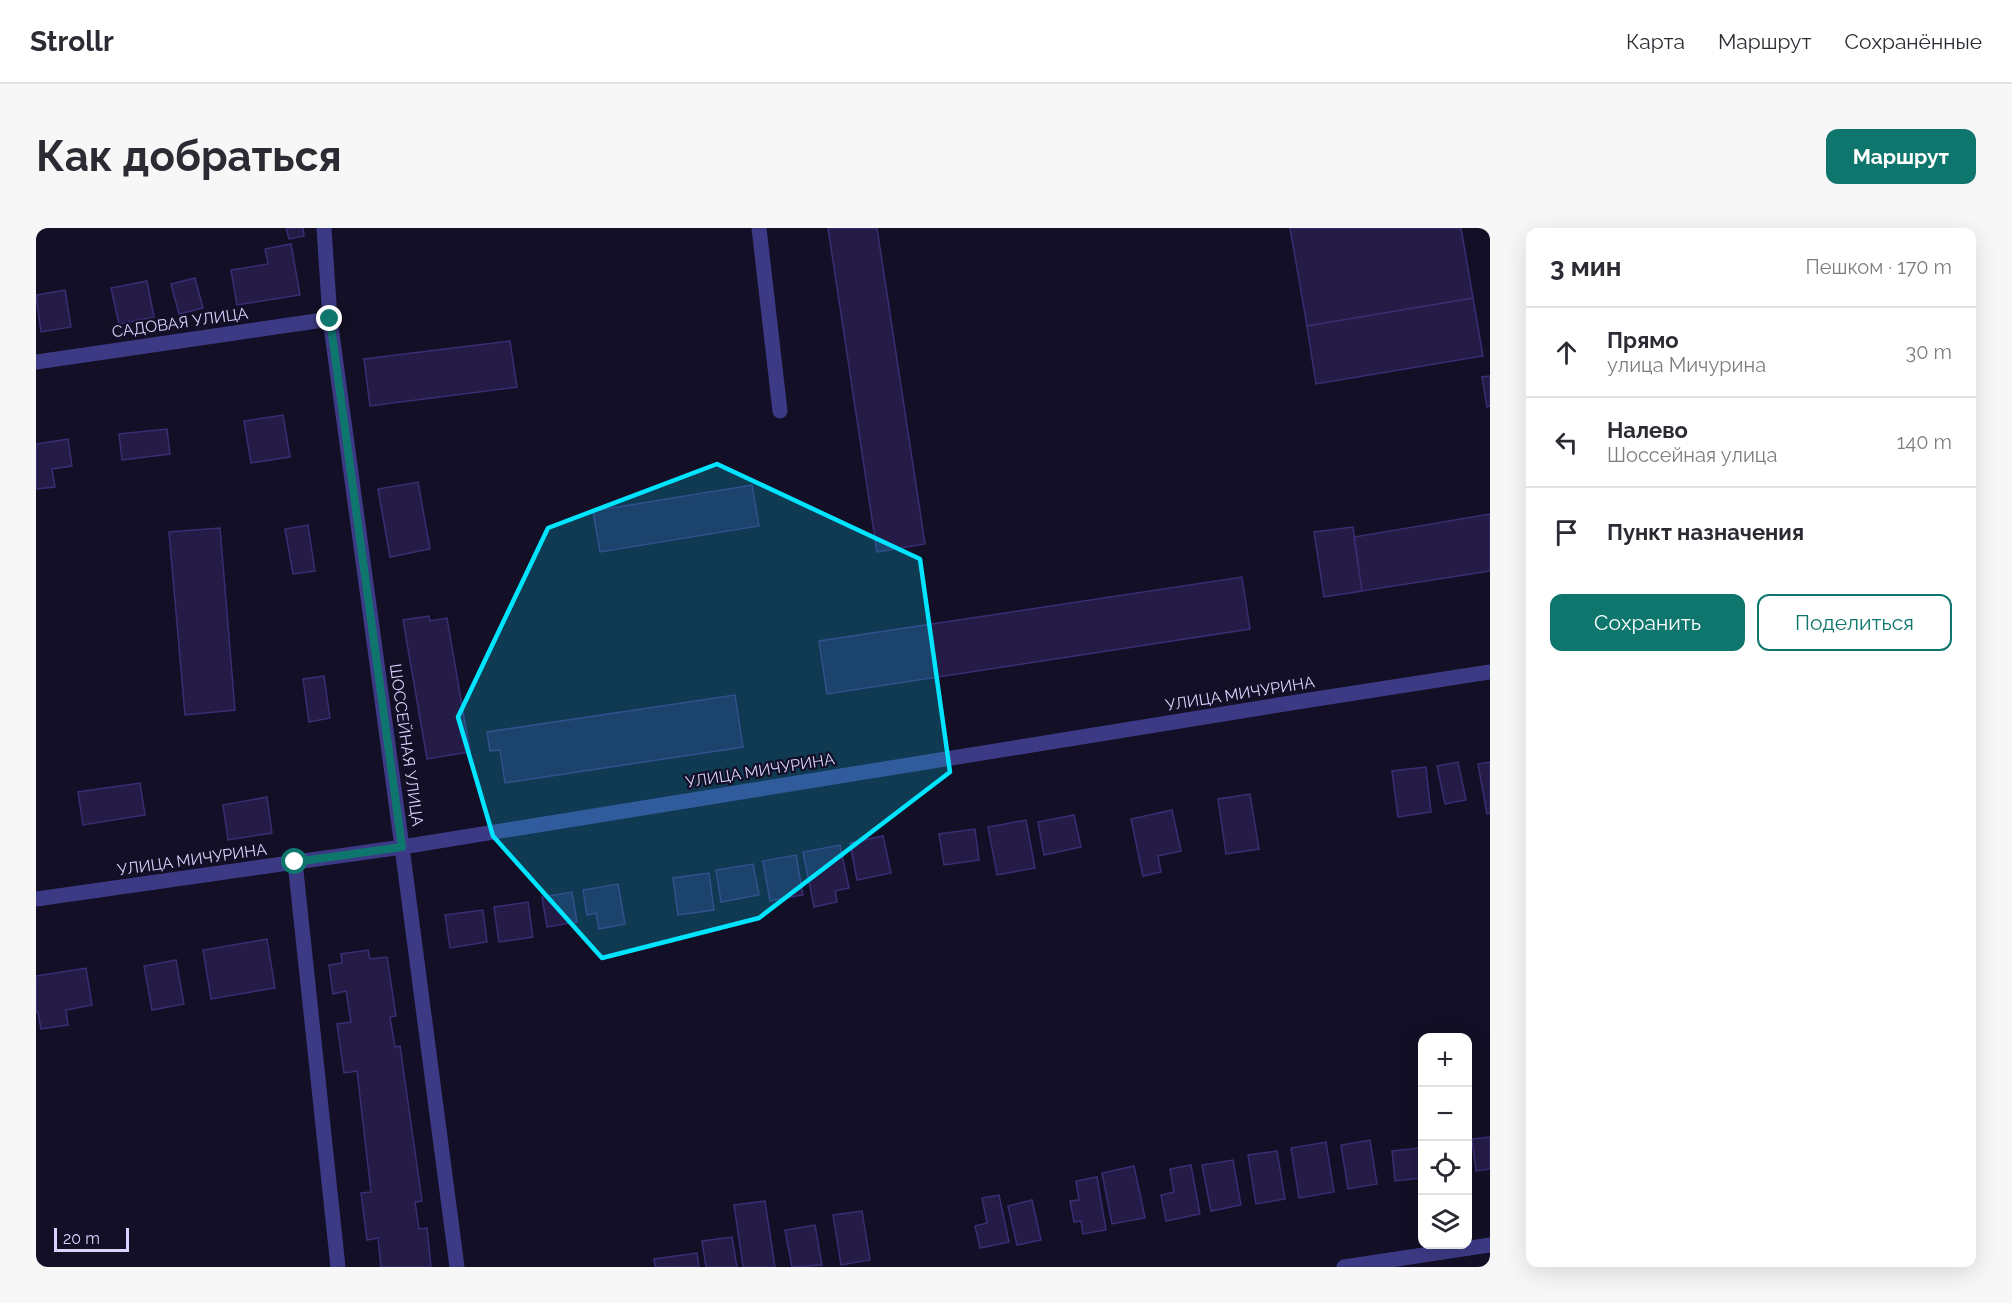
<!DOCTYPE html>
<html lang="ru">
<meta charset="utf-8">
<style>
body{margin:0;font-family:Raleway,sans-serif;background:#f7f7f7;color:#2b2b33}
.controls{position:absolute;right:18px;bottom:18px;display:grid;overflow:hidden;border-radius:12px;box-shadow:0 6px 24px #0002}
.controls button{width:54px;height:54px;display:grid;place-items:center;padding:0;border:0;border-bottom:2px solid #e1e1e2;background:#fff;color:#2b2b33;font:30px sans-serif}
.scale{position:absolute;left:18px;bottom:15px;width:75px;box-sizing:border-box;padding-left:6px;border:3px solid #d9d4ff;border-top:0;font-size:16px;line-height:21px;white-space:nowrap;color:#d9d4ff;-webkit-text-stroke:4px #130f26;paint-order:stroke}
.stop{position:absolute;width:18px;height:18px;margin:-14px;border:4px solid #0f766e;border-radius:50%;background:#fff}
.stop.end{background:#0f766e;border-color:#fff;box-shadow:0 2px 6px #0008}
.list{margin:0;padding:0;list-style:none}
h2{display:flex;justify-content:space-between;align-items:center;height:78px;margin:0;padding:0 24px;font-size:26px}
h2 small{font-size:20px;font-weight:400;color:#7c7c81}
.list li{display:grid;grid-template-columns:39px 1fr auto;gap:18px;align-items:center;box-sizing:border-box;height:90px;padding:0 24px;border-top:2px solid #e1e1e2}
.list b{display:block;font-size:22px;white-space:nowrap}
.list p{margin:0;font-size:20px;white-space:nowrap;color:#7c7c81}
.list em{font-size:20px;font-style:normal;color:#7c7c81}
.actions{display:flex;gap:12px;padding:18px 24px}
.actions a{flex:1;padding:14px 0;border:2px solid #0f766e;border-radius:12px;text-align:center;font-size:21px;color:#0f766e}
.actions .main{background:#0f766e;color:#fff}
.icon{flex:none;width:33px;height:33px;fill:none;stroke:currentColor;stroke-width:2;stroke-linecap:round;stroke-linejoin:round}
.map{position:relative;flex:none;width:1454px;height:1039px;overflow:hidden;border-radius:12px}
header{display:flex;align-items:center;gap:36px;box-sizing:border-box;height:84px;padding:0 30px;background:#fff;border-bottom:2px solid #e1e1e2}
header strong{font-size:28px}
nav{display:flex;gap:33px;margin-inline-start:auto;font-size:21px}
.intro{display:flex;align-items:center;justify-content:space-between;box-sizing:border-box;height:144px;padding:0 36px}
h1{margin:0;font-size:42px}
.button{padding:15px 27px;border-radius:12px;background:#0f766e;color:#fff;font-size:21px;font-weight:700}
main{display:flex;gap:36px;padding:0 36px}
aside{flex:1;background:#fff;border-radius:12px;box-shadow:0 6px 24px #0002}
.map>svg:first-child{display:block}
.building{fill:#241b47;stroke:#3b2d73;stroke-width:1.5}
.lines{fill:none;stroke-linecap:round;stroke-linejoin:round}
.minor{stroke:#3d3a85;stroke-width:15}
.route{stroke:#0f766e;stroke-width:8}
.marked{fill:#00e5ff;fill-opacity:0.2;stroke:#00e5ff;stroke-width:4.5;stroke-linejoin:round}
.labels{text-anchor:middle;stroke-width:4.5;stroke-linejoin:round;paint-order:stroke}
.street-label{font-size:16px;fill:#d9d4ff;stroke:#130f26}
</style>
<header>
<strong>Strollr</strong>
<nav><a>Карта</a><a>Маршрут</a><a>Сохранённые</a></nav>
</header>
<div class="intro"><h1>Как добраться</h1><a class="button">Маршрут</a></div>
<main>
<div class="map">
<svg width="1454" height="1039" viewBox="0 0 1454 1039">
<rect width="100%" height="100%" fill="#130f26"/>
<path class="building" d="M250,0H267L268,8L253,11Z
M792,0H841L889,316L841,324Z
M1254,0H1425L1437,70L1271,98Z
M255,16L264,67L201,77L195,42L232,36L229,21Z
M159,50L167,80L143,86L135,56Z
M111,53L118,89L83,96L75,60Z
M29,62L35,99L5,104L0,67Z
M1437,70L1447,128L1280,156L1271,98Z
M474,113L481,159L334,178L328,131Z
M1454,148V178L1451,179L1446,149Z
M247,187L254,229L215,235L208,193Z
M131,201L134,226L86,232L83,206Z
M32,211L36,238L16,241L19,259L0,261V216Z
M382,254L394,321L354,329L342,261Z
M716,257L723,298L564,324L557,283Z
M1454,286V343L1326,363L1318,309Z
M272,297L279,343L257,346L249,301Z
M1317,299L1326,363L1288,369L1278,304Z
M184,300L199,482L149,487L133,304Z
M1206,349L1214,401L791,466L783,413Z
M393,388L394,393L411,390L434,524L391,531L367,392Z
M288,448L294,490L273,494L267,451Z
M699,467L707,519L469,555L464,522L454,523L451,504Z
M1422,534L1430,572L1409,576L1401,538Z
M1454,534V585L1451,586L1442,536Z
M1390,539L1395,584L1362,589L1356,543Z
M104,555L109,587L47,597L42,564Z
M1214,566L1223,621L1190,626L1182,571Z
M231,569L236,605L192,612L187,577Z
M1136,582L1145,623L1122,628L1125,644L1107,648L1095,591Z
M1038,587L1045,619L1008,627L1002,594Z
M990,592L999,640L961,647L952,599Z
M939,601L943,632L908,637L903,606Z
M847,608L855,645L821,652L814,615Z
M804,617L813,660L799,663L801,674L778,679L767,624Z
M760,627L767,667L734,673L727,633Z
M717,636L723,667L685,674L680,642Z
M673,645L678,682L642,687L637,650Z
M582,656L589,696L563,701L560,685L551,687L547,662Z
M536,664L541,694L511,699L506,669Z
M492,674L497,709L463,714L458,679Z
M447,682L451,714L414,720L409,687Z
M231,711L239,760L175,771L167,722Z
M332,722L334,731L351,729L360,788L354,789L359,819L364,818L386,973L379,974L383,1001L391,1000L395,1039H345L342,1010L331,1012L325,965L335,964L321,843L308,845L301,796L315,794L310,763L297,766L293,737L306,735L305,726Z
M140,732L148,776L116,782L108,738Z
M50,740L56,777L30,782L32,797L5,801L2,784H0V748Z
M1454,909V941L1440,943L1436,911Z
M1334,912L1341,956L1312,961L1305,917Z
M1290,914L1298,964L1263,970L1255,920Z
M1383,920L1386,950L1359,953L1356,923Z
M1241,923L1249,971L1220,976L1212,927Z
M1197,932L1205,977L1175,983L1166,937Z
M1155,937L1164,986L1130,993L1125,967L1138,964L1134,941Z
M1098,938L1109,990L1076,996L1066,945Z
M1061,949L1070,1002L1047,1006L1045,993L1038,994L1034,973L1043,972L1040,953Z
M963,967L973,1014L944,1020L939,998L951,995L946,970Z
M996,972L1005,1012L981,1017L972,978Z
M729,973L739,1039H707L698,977Z
M826,983L834,1032L805,1037L797,987Z
M779,997L786,1037L756,1039L749,1002Z
M696,1009L701,1039H670L666,1013Z
M661,1025L663,1039H619L618,1031Z"/>
<g class="lines">
<path class="minor" d="M288,0L294,91L366,619L421,1039
M723,0L744,183
M0,134L294,91
M259,634L302,1039
M0,671L366,619L1280,471L1454,444
M1308,1039L1454,1017"/>
</g>
<g class="lines">
<path class="route" d="M259,634L366,619L294,91"/>
</g>
<path class="marked" d="M681,236L884,331L914,544L723,690L566,730L457,608L422,489L512,300Z"/>
<g class="labels">
<g class="street-label">
<text transform="translate(144 94) rotate(-8)" y="6">САДОВАЯ УЛИЦА</text>
<text transform="translate(1204 465) rotate(-9)" y="6">УЛИЦА МИЧУРИНА</text>
<text transform="translate(371 517) rotate(82)" y="6">ШОССЕЙНАЯ УЛИЦА</text>
<text transform="translate(724 542) rotate(-9)" y="6">УЛИЦА МИЧУРИНА</text>
<text transform="translate(156 631) rotate(-8)" y="6">УЛИЦА МИЧУРИНА</text>
</g>
</g>
</svg>
<div class="controls">
<button>+</button>
<button>−</button>
<button><svg class="icon" aria-label="locate" viewBox="0 0 24 24"><circle cx="12" cy="12" r="6"/><path d="M12 2v4M12 18v4M2 12h4M18 12h4"/></svg></button>
<button><svg class="icon" aria-label="layers" viewBox="0 0 24 24"><path d="M12 4l9 5-9 5-9-5zM3 14l9 5 9-5"/></svg></button>
</div>
<div class="scale">20 m</div>
<div class="stop" style="left:259px;top:634px"></div>
<div class="stop end" style="left:294px;top:91px"></div>
</div>
<aside>
<h2>3 мин<small>Пешком · 170 m</small></h2>
<ul class="list">
<li><svg class="icon" aria-label="ahead" viewBox="0 0 24 24"><path d="M12 20V5M6 11l6-6 6 6"/></svg><div><b>Прямо</b><p>улица Мичурина</p></div><em>30 m</em></li>
<li><svg class="icon" aria-label="left" viewBox="0 0 24 24"><path d="M17 20v-9H6M10 6l-5 5 5 5"/></svg><div><b>Налево</b><p>Шоссейная улица</p></div><em>140 m</em></li>
<li><svg class="icon" aria-label="arrive" viewBox="0 0 24 24"><path d="M6 21V4h12l-3 4 3 4H6"/></svg><div><b>Пункт назначения</b></div></li>
</ul>
<div class="actions"><a class="main">Сохранить</a><a>Поделиться</a></div>
</aside>
</main>
